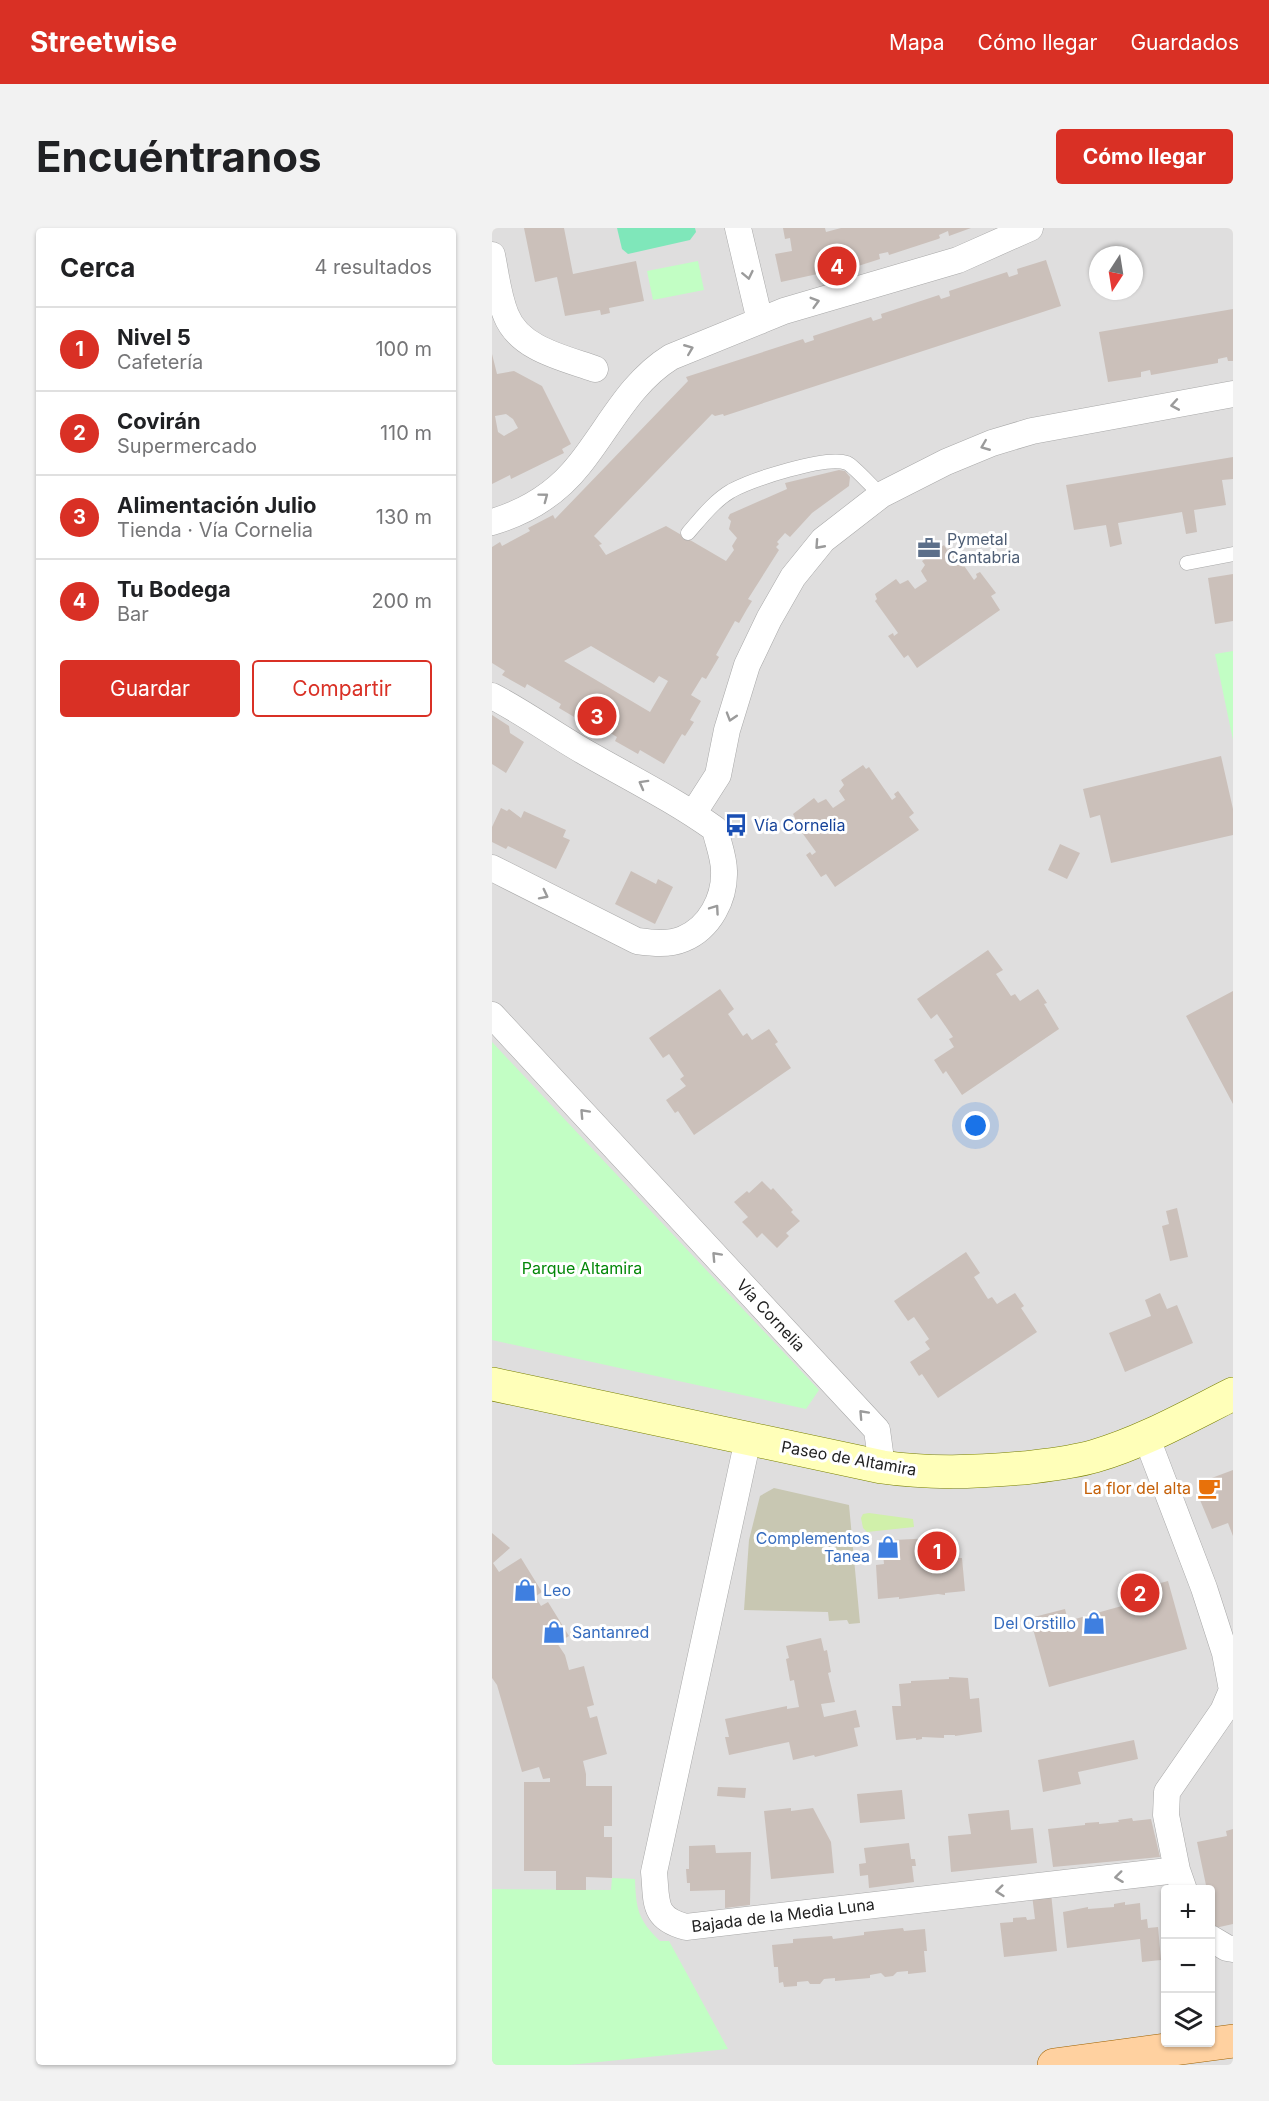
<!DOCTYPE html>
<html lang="es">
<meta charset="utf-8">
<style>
body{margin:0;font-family:Inter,sans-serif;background:#f2f2f2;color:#202124}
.controls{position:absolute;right:18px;bottom:18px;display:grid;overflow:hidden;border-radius:6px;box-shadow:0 2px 4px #0004}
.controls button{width:54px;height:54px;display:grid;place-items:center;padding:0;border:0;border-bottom:2px solid #e0e0e0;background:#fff;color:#202124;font:30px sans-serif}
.compass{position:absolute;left:597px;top:18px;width:54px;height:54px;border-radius:50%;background:#fff;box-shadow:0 2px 4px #0004;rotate:192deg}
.you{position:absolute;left:484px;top:898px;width:21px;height:21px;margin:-15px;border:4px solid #fff;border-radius:50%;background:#1a73e8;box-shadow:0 0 0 9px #1a73e833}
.badge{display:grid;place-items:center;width:39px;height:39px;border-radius:50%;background:#d93025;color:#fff;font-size:20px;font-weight:700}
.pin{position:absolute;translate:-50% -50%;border:3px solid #fff;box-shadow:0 2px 6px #0006}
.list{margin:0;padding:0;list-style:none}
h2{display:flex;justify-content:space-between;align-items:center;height:78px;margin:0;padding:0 24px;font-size:26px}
h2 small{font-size:20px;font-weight:400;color:#757577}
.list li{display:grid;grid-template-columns:39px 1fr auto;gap:18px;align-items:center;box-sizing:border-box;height:84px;padding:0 24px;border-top:2px solid #e0e0e0}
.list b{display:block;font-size:22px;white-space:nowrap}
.list p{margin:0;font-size:20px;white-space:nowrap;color:#757577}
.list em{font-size:20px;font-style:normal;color:#757577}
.actions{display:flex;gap:12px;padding:18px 24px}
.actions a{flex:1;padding:14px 0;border:2px solid #d93025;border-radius:6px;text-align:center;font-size:21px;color:#d93025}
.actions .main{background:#d93025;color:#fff}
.icon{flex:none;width:33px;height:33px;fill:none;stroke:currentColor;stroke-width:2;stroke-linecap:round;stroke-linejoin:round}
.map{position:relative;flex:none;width:741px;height:1837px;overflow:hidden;border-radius:6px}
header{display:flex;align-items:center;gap:36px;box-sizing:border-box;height:84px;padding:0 30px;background:#d93025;color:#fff}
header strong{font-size:28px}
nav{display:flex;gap:33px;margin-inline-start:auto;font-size:21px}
.intro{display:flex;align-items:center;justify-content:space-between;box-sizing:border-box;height:144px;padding:0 36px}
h1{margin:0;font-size:42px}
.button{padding:15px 27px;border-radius:6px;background:#d93025;color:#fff;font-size:21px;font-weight:700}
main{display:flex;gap:36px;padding:0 36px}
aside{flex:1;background:#fff;border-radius:6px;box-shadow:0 2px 4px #0004}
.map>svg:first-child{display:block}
.residential{fill:#dfdede;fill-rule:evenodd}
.construction{fill:#c8c7b2}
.grass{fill:#d0f0aa}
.park{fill:#c2fec4}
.pitch{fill:#7fe7ba}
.building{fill:#cbc0ba;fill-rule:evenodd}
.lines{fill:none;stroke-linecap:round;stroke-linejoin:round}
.lane-casing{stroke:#a8a8a8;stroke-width:15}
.street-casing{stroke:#a8a8a8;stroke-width:27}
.secondary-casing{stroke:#798100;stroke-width:34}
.primary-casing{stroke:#9f6200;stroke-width:34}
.lane{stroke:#fff;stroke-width:14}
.street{stroke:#fff;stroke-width:26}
.secondary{stroke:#ffffb9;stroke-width:33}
.primary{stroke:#ffd1a0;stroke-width:33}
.oneway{stroke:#9b9b9b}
.labels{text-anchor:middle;stroke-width:6;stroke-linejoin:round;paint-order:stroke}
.service-label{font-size:16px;fill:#4e5e75;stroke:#fff;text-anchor:start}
.transit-label{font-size:16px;fill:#164399;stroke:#fff;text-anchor:start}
.park-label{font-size:16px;fill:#038708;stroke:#fff}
.street-label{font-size:16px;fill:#212121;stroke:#fff}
.food-label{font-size:16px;fill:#c56008;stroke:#fff;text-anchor:end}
.shop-label{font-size:16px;fill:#366cbe;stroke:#fff;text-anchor:end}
</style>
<header>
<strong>Streetwise</strong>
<nav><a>Mapa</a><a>Cómo llegar</a><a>Guardados</a></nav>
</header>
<div class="intro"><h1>Encuéntranos</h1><a class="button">Cómo llegar</a></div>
<main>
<aside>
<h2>Cerca<small>4 resultados</small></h2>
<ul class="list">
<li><span class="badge">1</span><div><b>Nivel 5</b><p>Cafetería</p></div><em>100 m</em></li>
<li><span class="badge">2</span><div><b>Covirán</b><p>Supermercado</p></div><em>110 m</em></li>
<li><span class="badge">3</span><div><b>Alimentación Julio</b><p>Tienda · Vía Cornelia</p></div><em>130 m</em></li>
<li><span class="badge">4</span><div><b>Tu Bodega</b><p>Bar</p></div><em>200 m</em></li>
</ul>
<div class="actions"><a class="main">Guardar</a><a>Compartir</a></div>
</aside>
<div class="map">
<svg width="741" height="1837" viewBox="0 0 741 1837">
<rect width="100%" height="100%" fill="#f2eee7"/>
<path class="residential" d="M0,0H741V1837H0ZM606,27H642V63H606ZM674,1662H718V1814H674Z"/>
<path class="construction" d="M282,1260L357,1277L368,1395L357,1396L355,1392L337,1393L336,1384L252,1382L257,1312L268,1268Z"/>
<path class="grass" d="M377,1285L421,1291L422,1299L375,1304L371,1300L369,1290L371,1286Z"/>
<path class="park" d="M206,33L212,62L161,72L155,43Z
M741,423V512L723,426Z
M0,814L327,1162L314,1181L0,1112Z
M120,1650L143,1651C144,1681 146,1692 168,1713H177L236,1821L77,1837H0V1661L119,1662Z"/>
<path class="pitch" d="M125,0H203L204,4L198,12L136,26L130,21Z"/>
<path class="building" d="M32,0H72L81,46L144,33L152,73L117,80L118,85L109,87L108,82L73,88L65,49L43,54Z
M291,0H333L334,4L349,0H479L457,8L456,3L447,7L448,10L446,11L397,27L396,24L387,26L388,31L363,39L361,35L330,45L289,54L283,26L300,23L298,10L293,11Z
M554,32L569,78L232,188L231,186L223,188L220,186L102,308L110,316L107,317L114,327L174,298L234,333L242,322L240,318L245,310L237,301L239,293L236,290L238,286L295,261L293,255L347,242L353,243L358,249L357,258L320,285L298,309L293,305L285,314L287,316L284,319L287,322L256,371L260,373L255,381L247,395L243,393L224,427L227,429L214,451L210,449L199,467L209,473L198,492L202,494L193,508L190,506L172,536L148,522L146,526L123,513L125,509L92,489L89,493L67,480L69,476L35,456L33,460L10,447L13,443L0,435V319L8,314L10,318L38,303L36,300L61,287L63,291L196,153L194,149L311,111L313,115L322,112L321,108L379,89L381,93L390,90L389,86L447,67L449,71L458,68L457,63L515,44L517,49L526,46L525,41ZM99,418L162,455L167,448L176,453L158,484L72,433Z
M741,81V133H736L735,129L726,131V135L659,147L658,142L649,144V149L616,154L607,104Z
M0,126L5,146L22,143L50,158L79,216L70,221L72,225L19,251L18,247L0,256ZM14,186L21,191L26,200L12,208L6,204L3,188Z
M741,229V251L730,252L734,277L702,282L705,304L694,306L690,284L626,295L630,316L618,319L614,297L582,302L574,257Z
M452,317L455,322L459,319L482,352L485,349L484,346L488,344L504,365L499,368L508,382L425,440L416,427L412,430L396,408L401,405L402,408L406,405L383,373L385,371L383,366L404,351L408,356L416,352L423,361L435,353L429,343L433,337L430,333Z
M741,346V393L723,396L716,350Z
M0,487L17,498L18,505L32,514L14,545L0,536Z
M729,528L741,581V607L619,635L608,587L598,590L591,561Z
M371,537L374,541L377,539L400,572L404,569L402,566L406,563L422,585L417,589L427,602L343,659L334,646L329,649L314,627L318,624L320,627L324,624L301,592L303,590L301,586L322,570L326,575L334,571L341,580L353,572L347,563L352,557L349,552Z
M9,580L15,583L17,581L29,590L32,583L74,602L71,609L78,612L64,641L16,618L14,621L0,614V599Z
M568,616L588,625L575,651L556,642Z
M139,643L164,656L166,651L181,659L163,696L123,676Z
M496,722L511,742L504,746L519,768L523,766L528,773L546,761L555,775L552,776L567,801L470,867L454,843L451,846L442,832L462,819L457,811L461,809L445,786L439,791L425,771Z
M228,761L242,781L236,786L251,808L255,805L260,812L277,801L286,814L283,816L299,840L202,907L186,883L183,885L174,872L194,858L188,851L192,848L177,826L171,830L157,810Z
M741,763V876L694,788Z
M270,953L279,962L281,960L301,982L299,984L308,993L294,1005L297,1008L285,1020L270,1005L265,1010L258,1002L250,994L256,989L242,974L255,963L257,965Z
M685,980L696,1029L678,1033L670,998L677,996L674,983Z
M474,1024L488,1045L482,1049L496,1071L500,1069L505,1076L523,1065L532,1078L529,1080L545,1104L446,1170L430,1146L427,1148L418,1134L438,1121L433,1114L437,1111L422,1089L416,1093L402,1073Z
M668,1065L675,1081L685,1077L701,1115L633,1144L617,1105L659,1088L653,1072Z
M741,1242V1308L736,1295L720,1301L708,1272L715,1269L709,1254Z
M0,1305L18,1320L1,1335L7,1344L29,1330L50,1364L44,1368L46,1373L49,1378L56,1374L77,1408L65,1415L73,1427L77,1442L92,1438L102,1477L95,1479L98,1490L105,1488L115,1526L91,1533L94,1546V1558H120V1598H112V1609H120V1650L94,1649V1662H64V1643H32V1554H58V1550L51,1551L47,1539L30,1544L5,1457L0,1450Z
M447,1308L448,1310L459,1308L461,1330H470L473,1363L453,1365V1367L446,1366L407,1371V1369L386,1371L384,1337L392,1336L390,1315L402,1314V1312L441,1310L440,1309Z
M676,1353L695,1421L557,1459L538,1390L573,1381L576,1393L637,1376L645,1374L642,1362Z
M329,1410L332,1423L335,1422L339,1444L336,1445L343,1474L329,1476L332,1489L364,1482L368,1499L362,1500L366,1518L323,1529L322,1527L301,1532L297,1514L237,1527L233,1509H237L233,1491L295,1478V1481L307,1479L302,1452L298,1453L294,1431L297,1430L294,1418Z
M457,1449L476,1450L478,1471L487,1470L490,1504L463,1508V1507H452V1510L430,1509V1511L424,1512V1510L404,1512L400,1478H409L407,1456L419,1455V1453L457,1451Z
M642,1512L646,1531L586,1544L589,1556L551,1564L546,1532Z
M226,1559L254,1560L253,1570L225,1568Z
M410,1562L413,1591L368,1595L365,1566Z
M299,1580V1583L321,1580L339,1614L342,1645L279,1651L272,1583Z
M517,1582L519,1602L541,1600L545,1635L459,1644L456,1608L479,1606L476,1586Z
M640,1590L641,1593L659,1591L668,1629L561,1639L556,1601L593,1597V1595L607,1594V1596L627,1594L626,1592Z
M741,1601V1696L723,1700L718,1680V1662H715L705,1614L735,1608L734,1603Z
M417,1615L419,1631H423L424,1638H420L422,1654L377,1660L376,1647L368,1648L367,1636L374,1635L372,1620Z
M223,1617L224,1625L259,1624L258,1677L233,1680V1662L198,1663V1655H195L194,1641H197V1618Z
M559,1665L565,1723L512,1729L508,1695L521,1694V1690L534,1689L535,1692L543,1691L540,1667Z
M633,1674V1677L648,1675L649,1692L655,1691L656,1700L666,1699L669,1732L650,1734L648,1711L575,1720L571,1684L596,1679V1681L622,1679V1676Z
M411,1700L412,1703L433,1701L435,1723H432L434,1744L416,1746V1743L405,1744L401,1748L393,1749L389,1745L378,1747V1750L343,1753V1750L332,1751L328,1756H318L316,1753L305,1754V1758L292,1759L291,1754L287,1755L286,1739H282L280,1717L301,1715V1711L340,1708L341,1711L372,1707V1704Z"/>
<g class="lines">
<g class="lane-casing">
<path id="lane" d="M196,305C209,290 222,273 239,263C259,252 334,227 355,235C362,238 382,261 389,267
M695,335L741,326"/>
</g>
<g class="street-casing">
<path id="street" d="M246,0L268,93
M0,27C4,46 6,68 14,87C27,121 72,130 103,141
M0,294C34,284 65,265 87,237C117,200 137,155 179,129L292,83L466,32L538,0
M0,468C31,484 60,505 91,523C136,549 181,571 223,601C226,615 232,629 232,643C233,670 218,700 191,711C177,717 160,715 145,713L0,640
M201,586L226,547L235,502L255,437L277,391L301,349L331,312L389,267L454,234L500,215L540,203L741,166
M0,787L385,1202L390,1239
M654,1208L712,1360L733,1425L740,1462L731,1483L675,1564L674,1587L685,1642L692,1662
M256,1211L162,1644C165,1674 160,1690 194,1699L685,1642
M718,1710L735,1720L741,1721"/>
</g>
<g class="secondary-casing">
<path id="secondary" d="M0,1156L390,1239C438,1246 483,1244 531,1240C556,1237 579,1235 603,1228C651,1214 697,1188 741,1166"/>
</g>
<g class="primary-casing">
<path id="primary" d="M562,1837L741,1813"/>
</g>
<use href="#lane" class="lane"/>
<use href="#street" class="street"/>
<use href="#secondary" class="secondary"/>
<use href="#primary" class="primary"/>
</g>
<defs><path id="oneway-chevron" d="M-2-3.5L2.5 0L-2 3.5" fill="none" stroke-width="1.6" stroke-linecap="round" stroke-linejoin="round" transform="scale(1.5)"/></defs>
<g class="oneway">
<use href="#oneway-chevron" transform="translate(256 47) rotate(78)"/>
<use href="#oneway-chevron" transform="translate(323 74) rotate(-16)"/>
<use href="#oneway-chevron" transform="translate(197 121) rotate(-22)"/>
<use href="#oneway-chevron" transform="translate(683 177) rotate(170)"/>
<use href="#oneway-chevron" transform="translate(493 218) rotate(158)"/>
<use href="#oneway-chevron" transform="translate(52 269) rotate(-37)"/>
<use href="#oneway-chevron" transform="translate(327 317) rotate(132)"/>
<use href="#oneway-chevron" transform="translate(239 489) rotate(107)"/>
<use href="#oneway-chevron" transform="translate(151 556) rotate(-151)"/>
<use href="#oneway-chevron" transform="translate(52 667) rotate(27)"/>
<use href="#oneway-chevron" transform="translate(223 681) rotate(-55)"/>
<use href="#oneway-chevron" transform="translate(92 885) rotate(-133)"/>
<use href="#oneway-chevron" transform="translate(224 1028) rotate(-133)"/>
<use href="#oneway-chevron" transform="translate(371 1186) rotate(-133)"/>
<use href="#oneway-chevron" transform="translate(627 1649) rotate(173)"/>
<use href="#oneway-chevron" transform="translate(508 1663) rotate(174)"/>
</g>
<defs>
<g id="office-bare" transform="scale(1.8)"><path d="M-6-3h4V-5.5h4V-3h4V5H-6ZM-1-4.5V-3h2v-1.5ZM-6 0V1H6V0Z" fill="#5c6f8a" stroke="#fff" stroke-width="2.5" paint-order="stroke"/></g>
<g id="bus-bare" transform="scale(1.8)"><path d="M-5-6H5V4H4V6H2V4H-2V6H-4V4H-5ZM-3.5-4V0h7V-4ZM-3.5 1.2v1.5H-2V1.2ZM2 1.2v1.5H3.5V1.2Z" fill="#1a4fb4" stroke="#fff" stroke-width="2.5" paint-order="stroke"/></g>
<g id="cafe-bare" transform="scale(1.8)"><path d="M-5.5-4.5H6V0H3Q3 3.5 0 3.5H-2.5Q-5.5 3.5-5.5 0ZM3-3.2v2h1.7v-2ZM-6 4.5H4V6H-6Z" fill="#e8710a" stroke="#fff" stroke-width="2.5" paint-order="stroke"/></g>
<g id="shop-bare" transform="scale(1.8)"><path d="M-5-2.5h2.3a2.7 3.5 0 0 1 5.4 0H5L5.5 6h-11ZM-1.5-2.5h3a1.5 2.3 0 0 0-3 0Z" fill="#3f7fe0" stroke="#fff" stroke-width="2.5" paint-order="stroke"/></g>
</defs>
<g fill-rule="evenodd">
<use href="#office-bare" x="437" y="320"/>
<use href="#bus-bare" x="244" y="597"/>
<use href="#cafe-bare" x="717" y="1260"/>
<use href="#shop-bare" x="396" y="1319"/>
<use href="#shop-bare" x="33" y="1362"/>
<use href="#shop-bare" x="602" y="1395"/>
<use href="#shop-bare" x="62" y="1404"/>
</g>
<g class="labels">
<g class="service-label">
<text x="455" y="317">Pymetal<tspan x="455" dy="18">Cantabria</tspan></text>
</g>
<g class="transit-label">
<text x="262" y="603">Vía Cornelia</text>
</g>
<g class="park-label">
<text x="90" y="1046">Parque Altamira</text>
</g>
<g class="street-label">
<text transform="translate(279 1087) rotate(47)" y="6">Vía Cornelia</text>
<text transform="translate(357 1230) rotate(10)" y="6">Paseo de Altamira</text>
<text transform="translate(291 1687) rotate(-7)" y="6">Bajada de la Media Luna</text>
</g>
<g class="food-label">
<text x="699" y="1266">La flor del alta</text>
</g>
<g class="shop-label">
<text x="378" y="1316">Complementos<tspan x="378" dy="18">Tanea</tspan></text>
<text x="51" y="1368" text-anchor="start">Leo</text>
<text x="584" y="1401">Del Orstillo</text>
<text x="80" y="1410" text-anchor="start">Santanred</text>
</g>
</g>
</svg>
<div class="controls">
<button>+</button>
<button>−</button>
<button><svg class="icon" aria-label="layers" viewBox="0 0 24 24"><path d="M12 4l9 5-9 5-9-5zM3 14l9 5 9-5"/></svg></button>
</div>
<svg class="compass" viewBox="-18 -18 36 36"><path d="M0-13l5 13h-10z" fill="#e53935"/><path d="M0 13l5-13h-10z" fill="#757577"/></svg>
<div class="you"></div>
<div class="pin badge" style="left:445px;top:1323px">1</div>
<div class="pin badge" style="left:648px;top:1365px">2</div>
<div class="pin badge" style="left:105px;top:488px">3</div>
<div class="pin badge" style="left:345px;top:38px">4</div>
</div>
</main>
